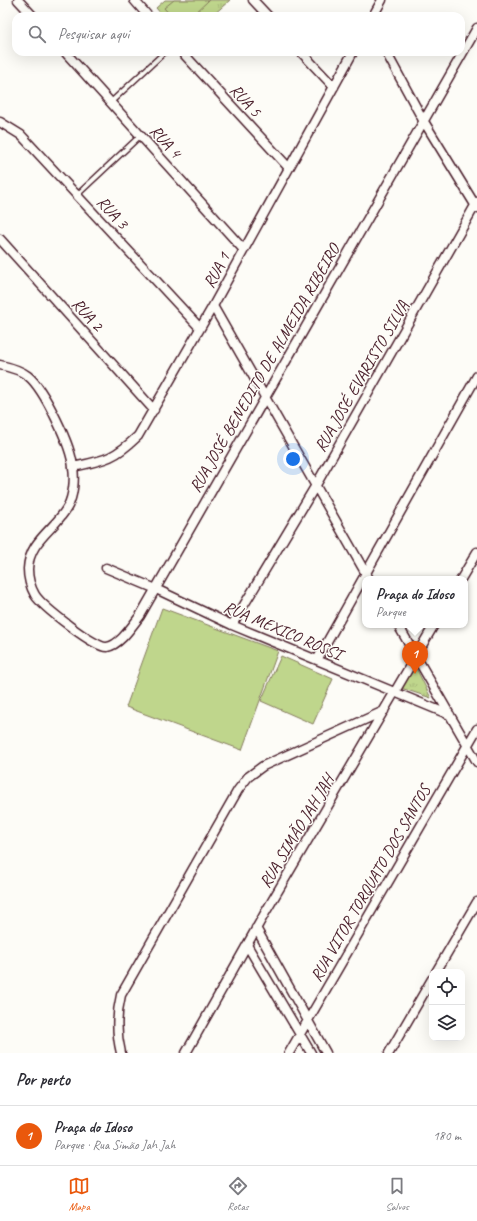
<!DOCTYPE html>
<html lang="pt">
<meta charset="utf-8">
<style>
body{margin:0;font-family:Caveat,sans-serif;background:#f7f7f7;color:#2b2b33}
.controls{position:absolute;right:12px;bottom:12px;display:grid;overflow:hidden;border-radius:8px;box-shadow:0 4px 16px #0002}
.controls button{width:36px;height:36px;display:grid;place-items:center;padding:0;border:0;border-bottom:1px solid #e1e1e2;background:#fff;color:#2b2b33;font:20px sans-serif}
.you{position:absolute;left:293px;top:459px;width:14px;height:14px;margin:-10px;border:3px solid #fff;border-radius:50%;background:#1a73e8;box-shadow:0 0 0 6px #1a73e833}
.badge{display:grid;place-items:center;width:26px;height:26px;border-radius:50%;background:#ea580c;color:#fff;font-size:13px;font-weight:700}
.pin{position:absolute;translate:-50% -33px;filter:drop-shadow(0 1px 2px #0008)}
.pin::after{content:'';position:absolute;top:21px;width:14px;height:12px;background:inherit;clip-path:polygon(0 0,100% 0,50% 100%)}
.popup{position:absolute;left:362px;top:576px;width:106px;height:52px;box-sizing:border-box;display:grid;place-content:center;border-radius:8px;background:#fff;filter:drop-shadow(0 1px 3px #0005);font-size:13px;white-space:nowrap;color:#7c7c81}
.popup b{font-size:15px;color:#2b2b33}
.popup::after{content:'';position:absolute;left:50%;top:100%;margin-left:-8px;border:8px solid transparent;border-top-color:#fff}
.list{margin:0;padding:0;list-style:none}
h2{display:flex;justify-content:space-between;align-items:center;height:52px;margin:0;padding:0 16px;font-size:17px}
h2 small{font-size:13px;font-weight:400;color:#7c7c81}
.list li{display:grid;grid-template-columns:26px 1fr auto;gap:12px;align-items:center;box-sizing:border-box;height:60px;padding:0 16px;border-top:1px solid #e1e1e2}
.list b{display:block;font-size:15px;white-space:nowrap}
.list p{margin:0;font-size:13px;white-space:nowrap;color:#7c7c81}
.list em{font-size:13px;font-style:normal;color:#7c7c81}
.icon{flex:none;width:22px;height:22px;fill:none;stroke:currentColor;stroke-width:2;stroke-linecap:round;stroke-linejoin:round}
.map{position:relative;flex:none;width:477px;height:1053px;overflow:hidden}
.search{position:absolute;background:#fff;box-shadow:0 4px 16px #0002;left:12px;right:12px;top:12px;height:44px;display:flex;align-items:center;gap:10px;box-sizing:border-box;padding:0 14px;border-radius:12px;color:#7c7c81;font-size:15px}
.sheet{height:112px;background:#fff}
nav{display:flex;justify-content:space-around;align-items:center;box-sizing:border-box;height:56px;border-top:1px solid #e1e1e2;background:#fff;font-size:11px;color:#7c7c81}
nav a{display:grid;justify-items:center;gap:2px}
nav .on{color:#ea580c}
.map>svg:first-child{display:block}
.grass{fill:url(#grass-tufts);stroke:#847a5c}
.garden{fill:#bfd68c;stroke:#847a5c}
.lines{fill:none;stroke-linecap:round;stroke-linejoin:round}
.lane-casing{stroke:#4a1f2b;stroke-width:7}
.street-casing{stroke:#4a1f2b;stroke-width:11}
.lane{stroke:#fdfcf7;stroke-width:4}
.street{stroke:#fdfcf7;stroke-width:8}
.labels{text-anchor:middle;stroke-width:3;stroke-linejoin:round;paint-order:stroke}
.street-label{font-size:17px;fill:#4a1f2b;stroke:#fdfcf7}
</style>
<div class="map">
<svg width="477" height="1053" viewBox="0 0 477 1053">
<defs>
<pattern id="grass-tufts" width="24" height="20" patternUnits="userSpaceOnUse"><rect width="24" height="20" fill="#bfd68c"/><path d="M3 7l-1-3M5 7V3M7 7l1-3M15 17l-1-3M17 17v-4M19 17l1-3" fill="none" stroke="#a6b779"/></pattern>
</defs>
<rect width="100%" height="100%" fill="#fdfcf7"/>
<filter id="ink" filterUnits="userSpaceOnUse"><feTurbulence type="fractalNoise" baseFrequency=".025" numOctaves="2"/><feDisplacementMap in="SourceGraphic" scale="8" xChannelSelector="R" yChannelSelector="G"/><feConvolveMatrix kernelMatrix="1 2 1 2 8 2 1 2 1" color-interpolation-filters="sRGB"/></filter>
<g filter="url(#ink)">
<path class="grass" d="M165,0H230L212,16H163L156,8Z
M415,666L431,698L401,688Z"/>
<path class="garden" d="M174,0H209L192,16H171L164,8Z
M162,608L278,651L242,750L126,707Z
M281,656L333,679L313,724L261,701Z"/>
<g class="lines">
<g class="lane-casing">
<path id="lane" d="M111,102L165,52
M77,195L140,136"/>
</g>
<g class="street-casing">
<path id="street" d="M18,0L33,16
M134,0L148,16
M253,0L268,16
M373,16L382,0
M65,52L244,250
M182,52L289,168
M301,52L334,87
M386,52L423,120L477,208
M0,122L21,135L200,328
M0,239L154,410
M213,306L369,579
M0,365C9,367 21,370 28,376C44,389 72,447 73,468C75,480 73,496 68,506C56,529 29,540 28,569C28,577 31,588 35,595C42,606 96,649 107,647C120,645 132,626 140,616L477,28
M73,467C105,460 114,459 138,436L213,306L353,52
M106,568L156,589L232,625L450,715
M461,579L477,552
M232,625L316,485L477,202
M398,625L477,762
M317,660L477,376
M256,928L326,1053
M247,945L311,1053
M436,972L477,902
M121,1053C116,1033 116,1015 121,995L238,790L248,777L263,766L384,711
M186,1053L265,913L434,625
M289,1053L477,729
M389,1053L432,979"/>
</g>
<use href="#lane" class="lane"/>
<use href="#street" class="street"/>
</g>
</g>
<g class="labels">
<g class="street-label">
<text transform="translate(246 100) rotate(47)" y="6">RUA 5</text>
<text transform="translate(166 141) rotate(48)" y="6">RUA 4</text>
<text transform="translate(113 212) rotate(47)" y="6">RUA 3</text>
<text transform="translate(216 270) rotate(-62)" y="6">RUA 1</text>
<text transform="translate(88 314) rotate(48)" y="6">RUA 2</text>
<text transform="translate(264 368) rotate(-60)" y="6">RUA JOSÉ BENEDITO DE ALMEIDA RIBEIRO</text>
<text transform="translate(361 376) rotate(-60)" y="6">RUA JOSÉ EVARISTO SILVA</text>
<text transform="translate(283 630) rotate(23)" y="6">RUA MEXICO ROSSI</text>
<text transform="translate(296 831) rotate(-59)" y="6">RUA SIMÃO JAH JAH</text>
<text transform="translate(370 883) rotate(-60)" y="6">RUA VITOR TORQUATO DOS SANTOS</text>
</g>
</g>
</svg>
<div class="controls">
<button><svg class="icon" aria-label="locate" viewBox="0 0 24 24"><circle cx="12" cy="12" r="6"/><path d="M12 2v4M12 18v4M2 12h4M18 12h4"/></svg></button>
<button><svg class="icon" aria-label="layers" viewBox="0 0 24 24"><path d="M12 4l9 5-9 5-9-5zM3 14l9 5 9-5"/></svg></button>
</div>
<div class="you"></div>
<div class="pin badge" style="left:415px;top:674px">1</div>
<div class="popup"><b>Praça do Idoso</b>Parque</div>
<div class="search"><svg class="icon" aria-label="search" viewBox="0 0 24 24"><circle cx="10" cy="10" r="6"/><path d="M15 15l6 6"/></svg>Pesquisar aqui</div>
</div>
<section class="sheet">
<h2>Por perto<small></small></h2>
<ul class="list">
<li><span class="badge">1</span><div><b>Praça do Idoso</b><p>Parque · Rua Simão Jah Jah</p></div><em>180 m</em></li>
</ul>
</section>
<nav>
<a class="on"><svg class="icon" aria-label="map" viewBox="0 0 24 24"><path d="M3 6l6-2 6 2 6-2v14l-6 2-6-2-6 2zM9 4v14M15 6v14"/></svg>Mapa</a>
<a><svg class="icon" aria-label="directions" viewBox="0 0 24 24"><path d="M12 3l9 9-9 9-9-9zM9 14v-3h6M13 9l2 2-2 2"/></svg>Rotas</a>
<a><svg class="icon" aria-label="saved" viewBox="0 0 24 24"><path d="M7 4h10v16l-5-4-5 4z"/></svg>Salvos</a>
</nav>
